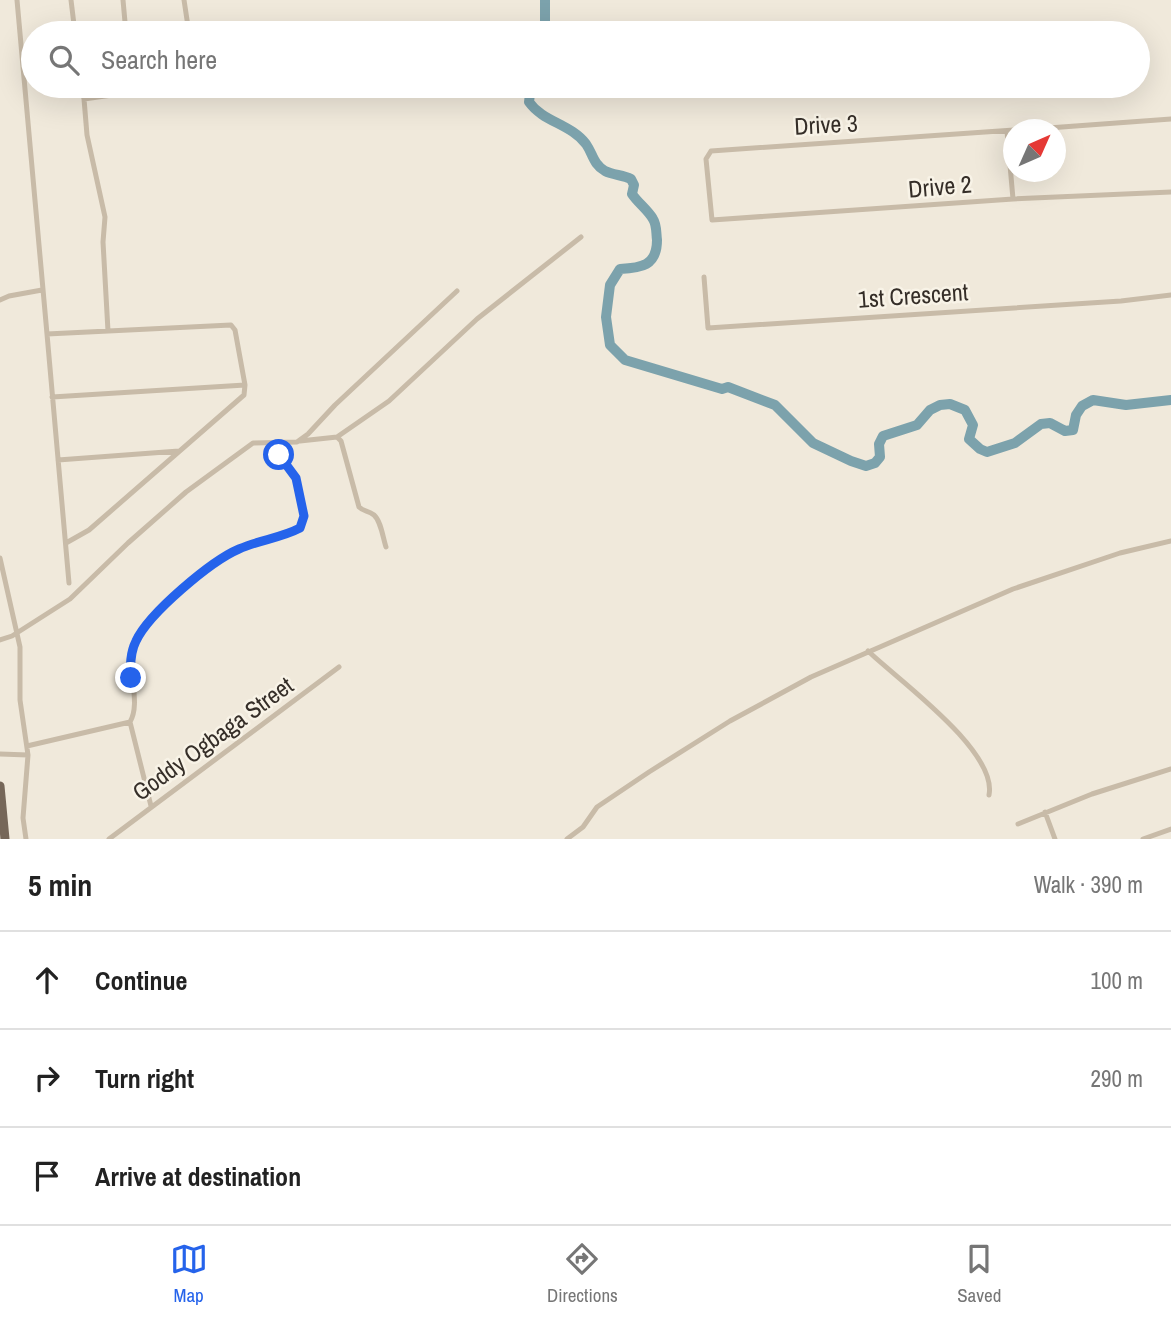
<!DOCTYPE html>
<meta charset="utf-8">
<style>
body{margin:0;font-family:"Archivo Narrow",sans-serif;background:#f6f6f6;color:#222}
.compass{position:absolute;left:1003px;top:119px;width:63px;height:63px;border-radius:50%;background:#fff;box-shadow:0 7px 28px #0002;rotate:45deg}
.stop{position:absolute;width:21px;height:21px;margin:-16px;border:5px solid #2563eb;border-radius:50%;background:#fff}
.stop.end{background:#2563eb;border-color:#fff;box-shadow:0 2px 7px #0008}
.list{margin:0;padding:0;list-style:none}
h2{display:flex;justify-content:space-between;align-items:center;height:91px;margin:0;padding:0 28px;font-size:30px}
h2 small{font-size:23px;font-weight:400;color:#767676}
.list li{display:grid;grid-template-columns:46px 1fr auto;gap:21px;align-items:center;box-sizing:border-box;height:98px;padding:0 28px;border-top:2px solid #e0e0e0}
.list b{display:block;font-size:26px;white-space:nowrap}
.list em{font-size:23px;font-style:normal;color:#767676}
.icon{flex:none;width:38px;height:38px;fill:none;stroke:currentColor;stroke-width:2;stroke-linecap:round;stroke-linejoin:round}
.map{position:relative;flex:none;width:1171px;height:839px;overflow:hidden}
.search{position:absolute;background:#fff;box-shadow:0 7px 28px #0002;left:21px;right:21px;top:21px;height:77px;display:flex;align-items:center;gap:18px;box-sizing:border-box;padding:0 24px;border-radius:38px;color:#767676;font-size:26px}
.sheet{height:385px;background:#fff}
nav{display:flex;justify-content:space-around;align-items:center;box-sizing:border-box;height:98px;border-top:2px solid #e0e0e0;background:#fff;font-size:19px;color:#767676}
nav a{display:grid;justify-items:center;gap:4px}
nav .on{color:#2563eb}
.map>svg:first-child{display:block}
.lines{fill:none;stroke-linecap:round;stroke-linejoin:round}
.river{stroke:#7ca2ac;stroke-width:10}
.minor{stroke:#c8bba8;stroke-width:5}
.primary{stroke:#766759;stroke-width:9}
.route{stroke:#2563eb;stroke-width:9}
.labels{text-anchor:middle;stroke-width:5;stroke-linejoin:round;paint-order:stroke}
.street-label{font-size:24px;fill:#352e28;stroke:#f8f3e7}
</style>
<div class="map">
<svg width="1171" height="839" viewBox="0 0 1171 839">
<rect width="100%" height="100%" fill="#f0e9db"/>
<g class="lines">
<path class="river" d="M539,33L545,23V0
M531,86L529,102C543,122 571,124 586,144C593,154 593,164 605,171C613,175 623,175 631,179L634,185L632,194C638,203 648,210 653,219C657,225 656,233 657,240C657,266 641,268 620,269L610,285L606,317L610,345L625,360L722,389L728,387L775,405L813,443L851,461L866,466L875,463L880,457L879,444L883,436L917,425L930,410L940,405L950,404L965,410L973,425L969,439L980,449L987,452L1015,443L1041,424L1050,423L1065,431L1073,430L1076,415L1082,406L1093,400L1126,405L1171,400"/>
<path class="minor" d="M17,0L47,334
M71,0L75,33
M123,0L126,33
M184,0L189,33
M81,86L84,99
M1014,130L711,151L706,159L712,220L1013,199L1171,192
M1021,130L1171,119
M1007,131L1013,199
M704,277L708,328L1121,301L1171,295
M0,300L9,296L42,290
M108,331L103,242L105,217L87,135L84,99L175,86
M52,397L245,385
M337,437L389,401L477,319L581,237
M300,441L337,437L341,441L359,507C364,512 368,510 374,515C381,521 383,538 386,547
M58,460L179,451
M66,543L89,530L244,395L245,385L235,330L231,325L47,334L69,583
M0,558L20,647V700L28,755L0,754
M0,640L12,636L70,599L128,543L186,492L253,443L297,442L308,434L335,405L457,291
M868,651C897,679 998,751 989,795
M130,722L151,806
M27,746L130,722C142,702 125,667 135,642C146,615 211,561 238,549C258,540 281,538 300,528L304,516L296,478L271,443
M1045,812L1055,839
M1018,824L1092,794L1171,769
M26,839L23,818L28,755
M109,839L339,667
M567,839L583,827L597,807L649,772L730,721L811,677L1013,589L1120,553L1171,541
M1143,839L1171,829"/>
<path class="primary" d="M0,786L5,839"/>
</g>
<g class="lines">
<path class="route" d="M131,678C130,665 130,653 136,641C149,613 211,561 239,549C259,540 281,538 300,528L304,516L296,478L279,455"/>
</g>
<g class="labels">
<g class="street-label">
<text transform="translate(826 125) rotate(-3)" y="8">Drive 3</text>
<text transform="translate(940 187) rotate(-5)" y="8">Drive 2</text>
<text transform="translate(913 296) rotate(-4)" y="8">1st Crescent</text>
<text transform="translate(213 739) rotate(-36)" y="8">Goddy Ogbaga Street</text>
</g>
</g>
</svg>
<svg class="compass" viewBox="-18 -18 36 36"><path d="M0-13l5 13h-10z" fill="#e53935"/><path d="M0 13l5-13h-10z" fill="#767676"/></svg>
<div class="stop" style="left:279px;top:455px"></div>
<div class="stop end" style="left:131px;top:678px"></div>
<div class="search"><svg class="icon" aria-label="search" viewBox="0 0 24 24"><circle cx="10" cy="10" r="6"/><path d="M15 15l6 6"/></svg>Search here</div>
</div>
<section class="sheet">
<h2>5 min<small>Walk · 390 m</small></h2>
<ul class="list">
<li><svg class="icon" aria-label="ahead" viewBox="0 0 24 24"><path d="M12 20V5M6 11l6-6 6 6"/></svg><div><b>Continue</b></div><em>100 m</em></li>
<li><svg class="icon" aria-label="right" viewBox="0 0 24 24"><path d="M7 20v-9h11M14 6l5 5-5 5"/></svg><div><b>Turn right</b></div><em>290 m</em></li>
<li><svg class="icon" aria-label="arrive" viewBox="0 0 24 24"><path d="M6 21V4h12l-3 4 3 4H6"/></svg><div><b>Arrive at destination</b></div></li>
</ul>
</section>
<nav>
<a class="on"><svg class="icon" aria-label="map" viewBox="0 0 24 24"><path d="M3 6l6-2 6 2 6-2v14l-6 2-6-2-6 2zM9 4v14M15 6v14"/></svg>Map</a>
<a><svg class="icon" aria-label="directions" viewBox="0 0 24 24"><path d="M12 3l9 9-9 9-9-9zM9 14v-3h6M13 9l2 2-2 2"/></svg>Directions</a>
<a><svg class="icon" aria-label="saved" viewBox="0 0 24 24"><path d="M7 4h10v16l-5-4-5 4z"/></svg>Saved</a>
</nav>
